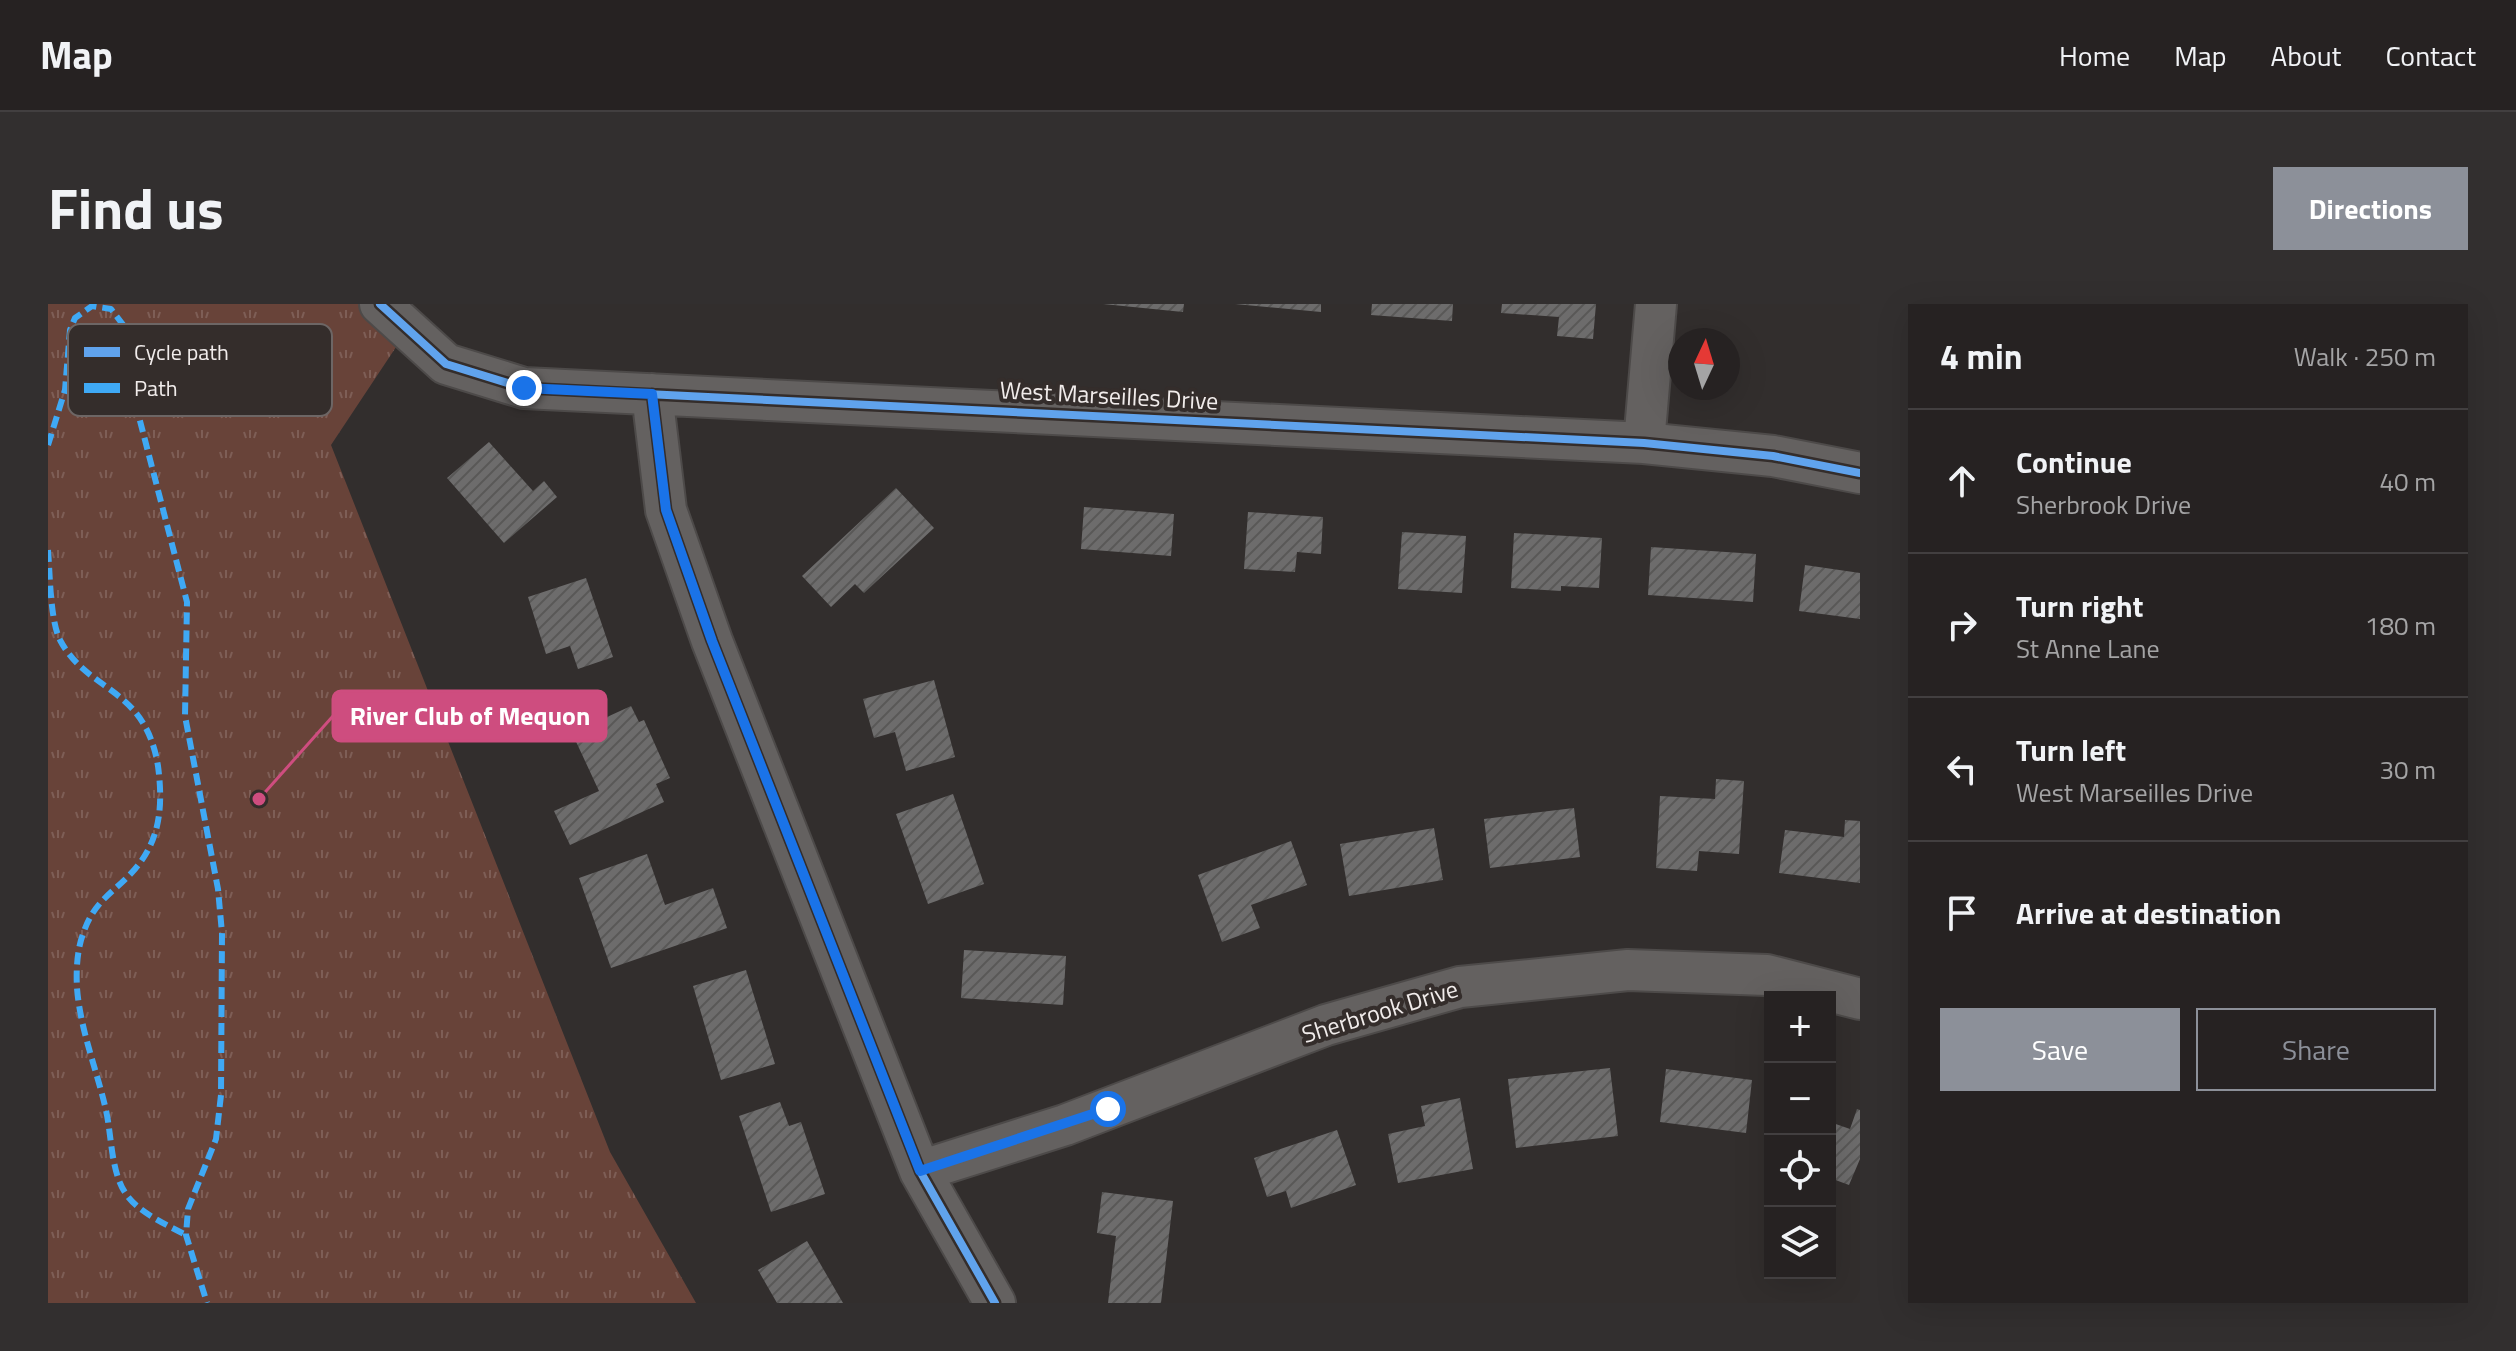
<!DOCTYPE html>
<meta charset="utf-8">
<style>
body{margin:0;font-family:"Titillium Web",sans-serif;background:#322f2f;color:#f1f3f6}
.controls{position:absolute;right:24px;bottom:24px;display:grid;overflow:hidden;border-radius:0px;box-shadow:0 8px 32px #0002}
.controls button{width:72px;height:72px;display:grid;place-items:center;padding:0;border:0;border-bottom:2px solid #423f40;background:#262222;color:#f1f3f6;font:40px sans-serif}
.compass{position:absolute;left:1620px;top:24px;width:72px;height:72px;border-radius:50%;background:#262222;box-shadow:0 8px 32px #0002;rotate:4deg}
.stop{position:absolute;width:24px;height:24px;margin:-18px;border:6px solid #1a73e8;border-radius:50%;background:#fff}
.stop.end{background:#1a73e8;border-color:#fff;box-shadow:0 2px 8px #0008}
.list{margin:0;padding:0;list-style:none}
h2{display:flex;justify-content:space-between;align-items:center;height:104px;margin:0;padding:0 32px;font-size:34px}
h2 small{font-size:26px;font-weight:400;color:#a4a4a5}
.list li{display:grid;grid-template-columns:52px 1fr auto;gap:24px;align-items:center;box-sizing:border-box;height:144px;padding:0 32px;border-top:2px solid #423f40}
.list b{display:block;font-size:30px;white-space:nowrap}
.list p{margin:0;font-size:26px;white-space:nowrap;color:#a4a4a5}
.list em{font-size:26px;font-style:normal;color:#a4a4a5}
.actions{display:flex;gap:16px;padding:24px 32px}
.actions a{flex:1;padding:18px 0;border:2px solid #8c9099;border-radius:0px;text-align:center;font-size:28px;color:#8c9099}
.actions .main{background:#8c9099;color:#fff}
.icon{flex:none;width:44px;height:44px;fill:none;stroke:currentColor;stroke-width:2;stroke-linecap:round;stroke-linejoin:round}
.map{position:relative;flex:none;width:1812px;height:999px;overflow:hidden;border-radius:0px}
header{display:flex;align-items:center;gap:48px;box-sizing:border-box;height:112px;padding:0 40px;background:#262222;border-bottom:2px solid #423f40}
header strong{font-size:38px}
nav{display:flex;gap:44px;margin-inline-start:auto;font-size:28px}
.intro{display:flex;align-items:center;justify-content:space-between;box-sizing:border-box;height:192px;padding:0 48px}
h1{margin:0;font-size:56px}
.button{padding:20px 36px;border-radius:0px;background:#8c9099;color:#fff;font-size:28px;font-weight:700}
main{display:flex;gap:48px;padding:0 48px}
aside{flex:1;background:#262222;border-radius:0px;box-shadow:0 8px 32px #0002}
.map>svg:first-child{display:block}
.grass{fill:url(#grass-tufts)}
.building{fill:url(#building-hatch)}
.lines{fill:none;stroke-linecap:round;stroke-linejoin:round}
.minor-casing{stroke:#4d4a49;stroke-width:44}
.minor{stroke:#646160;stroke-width:40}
.quiet{stroke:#3fa9f5;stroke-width:6;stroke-dasharray:12 6;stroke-linecap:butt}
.cycleway-casing{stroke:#342d2b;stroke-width:13}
.cycleway{stroke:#60a3ed;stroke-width:8}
.route{stroke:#1a73e8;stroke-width:10}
.labels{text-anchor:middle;stroke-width:8;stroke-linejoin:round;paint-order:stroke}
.street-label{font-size:24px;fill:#f1eceb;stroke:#342d2b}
.key{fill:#342d2b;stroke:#6d6665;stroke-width:2}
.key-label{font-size:22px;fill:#f1eceb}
.leader{fill:none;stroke:#ce4d7f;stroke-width:3}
.callout-dot{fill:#ce4d7f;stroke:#342d2b;stroke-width:3}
.callout{fill:#ce4d7f;stroke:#ce4d7f;stroke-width:3}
.callout-label{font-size:26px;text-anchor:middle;font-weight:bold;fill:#fff}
</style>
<header>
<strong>Map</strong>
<nav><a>Home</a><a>Map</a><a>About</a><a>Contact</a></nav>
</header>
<div class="intro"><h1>Find us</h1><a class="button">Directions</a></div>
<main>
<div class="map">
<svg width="1812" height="999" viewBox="0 0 1812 999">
<defs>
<pattern id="grass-tufts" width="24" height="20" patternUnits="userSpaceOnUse" patternTransform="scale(2)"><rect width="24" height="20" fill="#684339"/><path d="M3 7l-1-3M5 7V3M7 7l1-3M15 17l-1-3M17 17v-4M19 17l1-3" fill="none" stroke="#7e5e56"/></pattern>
<pattern id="building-hatch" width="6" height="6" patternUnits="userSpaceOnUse" patternTransform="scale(2)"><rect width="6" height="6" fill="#6d6c6c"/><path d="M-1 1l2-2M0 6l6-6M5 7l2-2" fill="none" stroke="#595857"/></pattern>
</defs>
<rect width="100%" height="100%" fill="#322e2d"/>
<path class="grass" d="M0,0H332L360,25L283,141L562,848L648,999H0Z"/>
<path class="building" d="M1055,0H1136L1135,8Z
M1187,0H1273V8Z
M1324,0H1405L1404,17L1323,11Z
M1454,0H1548L1545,35L1509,32L1511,13L1453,9Z
M441,138L485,187L496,177L509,193L456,239L399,174Z
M848,184L886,224L816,289L807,280L783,303L754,272Z
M1036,203L1126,210L1123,252L1033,245Z
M1200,208L1275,213L1273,250L1249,248L1247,268L1196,265Z
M1354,228L1418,232L1414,289L1350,285Z
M1466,229L1554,234L1551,284L1513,282V287L1463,284Z
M1603,243L1708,250L1705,298L1600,291Z
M1757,261L1812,269V315L1751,307Z
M538,274L565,353L530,365L522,342L498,350L480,293Z
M886,376L907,453L858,467L847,428L826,434L815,395Z
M583,402L591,418L596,416L622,474L608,480L616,498L522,541L506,507L551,487L524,429Z
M1668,475L1696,477L1691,550L1651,547L1649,567L1608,564L1612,492L1667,495Z
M905,490L936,580L880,600L848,510Z
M1526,504L1532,553L1442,564L1436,515Z
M1797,516L1812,517V579L1731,569L1737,526L1796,533Z
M1386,524L1395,576L1301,592L1292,540Z
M1243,537L1259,581L1203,601L1212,624L1174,638L1150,571Z
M599,550L617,601L665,584L679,624L563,664L531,574Z
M916,646L1018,652L1015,701L913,694Z
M698,666L727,760L673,776L645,682Z
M1562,764L1570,832L1468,844L1460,775Z
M1618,765L1704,776L1698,829L1612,818Z
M1412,794L1425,865L1350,879L1340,830L1377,822L1373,802Z
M732,798L741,822L753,818L777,890L723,908L691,812Z
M1809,805L1812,806V855L1801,881L1782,874V818L1802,825Z
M1289,826L1308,881L1243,904L1238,887L1219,893L1206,854Z
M1054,888L1125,897L1113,999H1060L1068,932L1049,929Z
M759,937L795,999H729L710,966Z"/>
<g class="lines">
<g class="minor-casing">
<path id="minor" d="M332,0L398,60L476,84L1596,139L1725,152L1812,169
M604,90L618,206L664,337L872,867L947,999
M1596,139L1608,0
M872,867L1017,821L1278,721L1412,683L1580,666L1719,671L1812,695"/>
</g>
<use href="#minor" class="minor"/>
<path class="quiet" d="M0,141L17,86L22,26L27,14L44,2L63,5L76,22L91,113L139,298L137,412L170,585L174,629L173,791L168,835L140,905L138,931L159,999
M0,246C2,269 2,316 12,336C40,389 97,382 110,462C115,500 113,535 87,565C66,589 46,596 35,630C29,646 28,667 29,684C32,724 48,764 57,802C64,829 62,867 78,890C90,908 119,921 138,931"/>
<g class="cycleway-casing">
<path id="cycleway" d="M332,0L398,60L476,84L1596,139L1725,152L1812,169
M604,90L618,206L664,337L872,867L947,999"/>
</g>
<use href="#cycleway" class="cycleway"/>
</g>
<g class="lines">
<path class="route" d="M476,84L604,90L618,206L664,337L872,867L1060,805"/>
</g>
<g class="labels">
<g class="street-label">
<text transform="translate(1061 92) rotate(3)" y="8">West Marseilles Drive</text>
<text transform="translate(1332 708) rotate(-17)" y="8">Sherbrook Drive</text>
</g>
</g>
<rect x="20" y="20" width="264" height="92" rx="12" class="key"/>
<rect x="36" y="43" width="36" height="10" fill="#60a3ed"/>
<rect x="36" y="79" width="36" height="10" fill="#3fa9f5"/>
<g class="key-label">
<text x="86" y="56">Cycle path</text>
<text x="86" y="92">Path</text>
</g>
<path class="leader" d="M211 495L285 412"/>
<circle class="callout-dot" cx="211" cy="495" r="8"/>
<rect class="callout" x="285" y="387" width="273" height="50" rx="8"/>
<g class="callout-label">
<text x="422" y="421">River Club of Mequon</text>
</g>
</svg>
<div class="controls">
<button>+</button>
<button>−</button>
<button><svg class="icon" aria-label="locate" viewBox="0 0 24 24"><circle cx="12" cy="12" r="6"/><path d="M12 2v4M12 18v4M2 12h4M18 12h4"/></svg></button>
<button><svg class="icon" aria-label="layers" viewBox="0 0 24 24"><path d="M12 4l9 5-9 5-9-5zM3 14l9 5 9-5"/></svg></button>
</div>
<svg class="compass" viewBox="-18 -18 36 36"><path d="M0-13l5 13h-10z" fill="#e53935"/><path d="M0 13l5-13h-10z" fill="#a4a4a5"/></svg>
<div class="stop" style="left:1060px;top:805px"></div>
<div class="stop end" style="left:476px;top:84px"></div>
</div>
<aside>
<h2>4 min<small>Walk · 250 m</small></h2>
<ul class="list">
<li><svg class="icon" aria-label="ahead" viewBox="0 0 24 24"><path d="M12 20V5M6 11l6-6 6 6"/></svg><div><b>Continue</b><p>Sherbrook Drive</p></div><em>40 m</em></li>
<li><svg class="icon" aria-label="right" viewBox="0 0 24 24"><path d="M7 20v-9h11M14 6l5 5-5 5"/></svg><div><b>Turn right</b><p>St Anne Lane</p></div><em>180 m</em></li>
<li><svg class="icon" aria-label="left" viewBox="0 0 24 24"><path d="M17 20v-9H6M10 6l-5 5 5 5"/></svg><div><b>Turn left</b><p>West Marseilles Drive</p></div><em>30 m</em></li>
<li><svg class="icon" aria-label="arrive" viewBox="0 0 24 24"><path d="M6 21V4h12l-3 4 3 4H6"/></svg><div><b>Arrive at destination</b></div></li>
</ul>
<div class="actions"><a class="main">Save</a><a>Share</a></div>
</aside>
</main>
